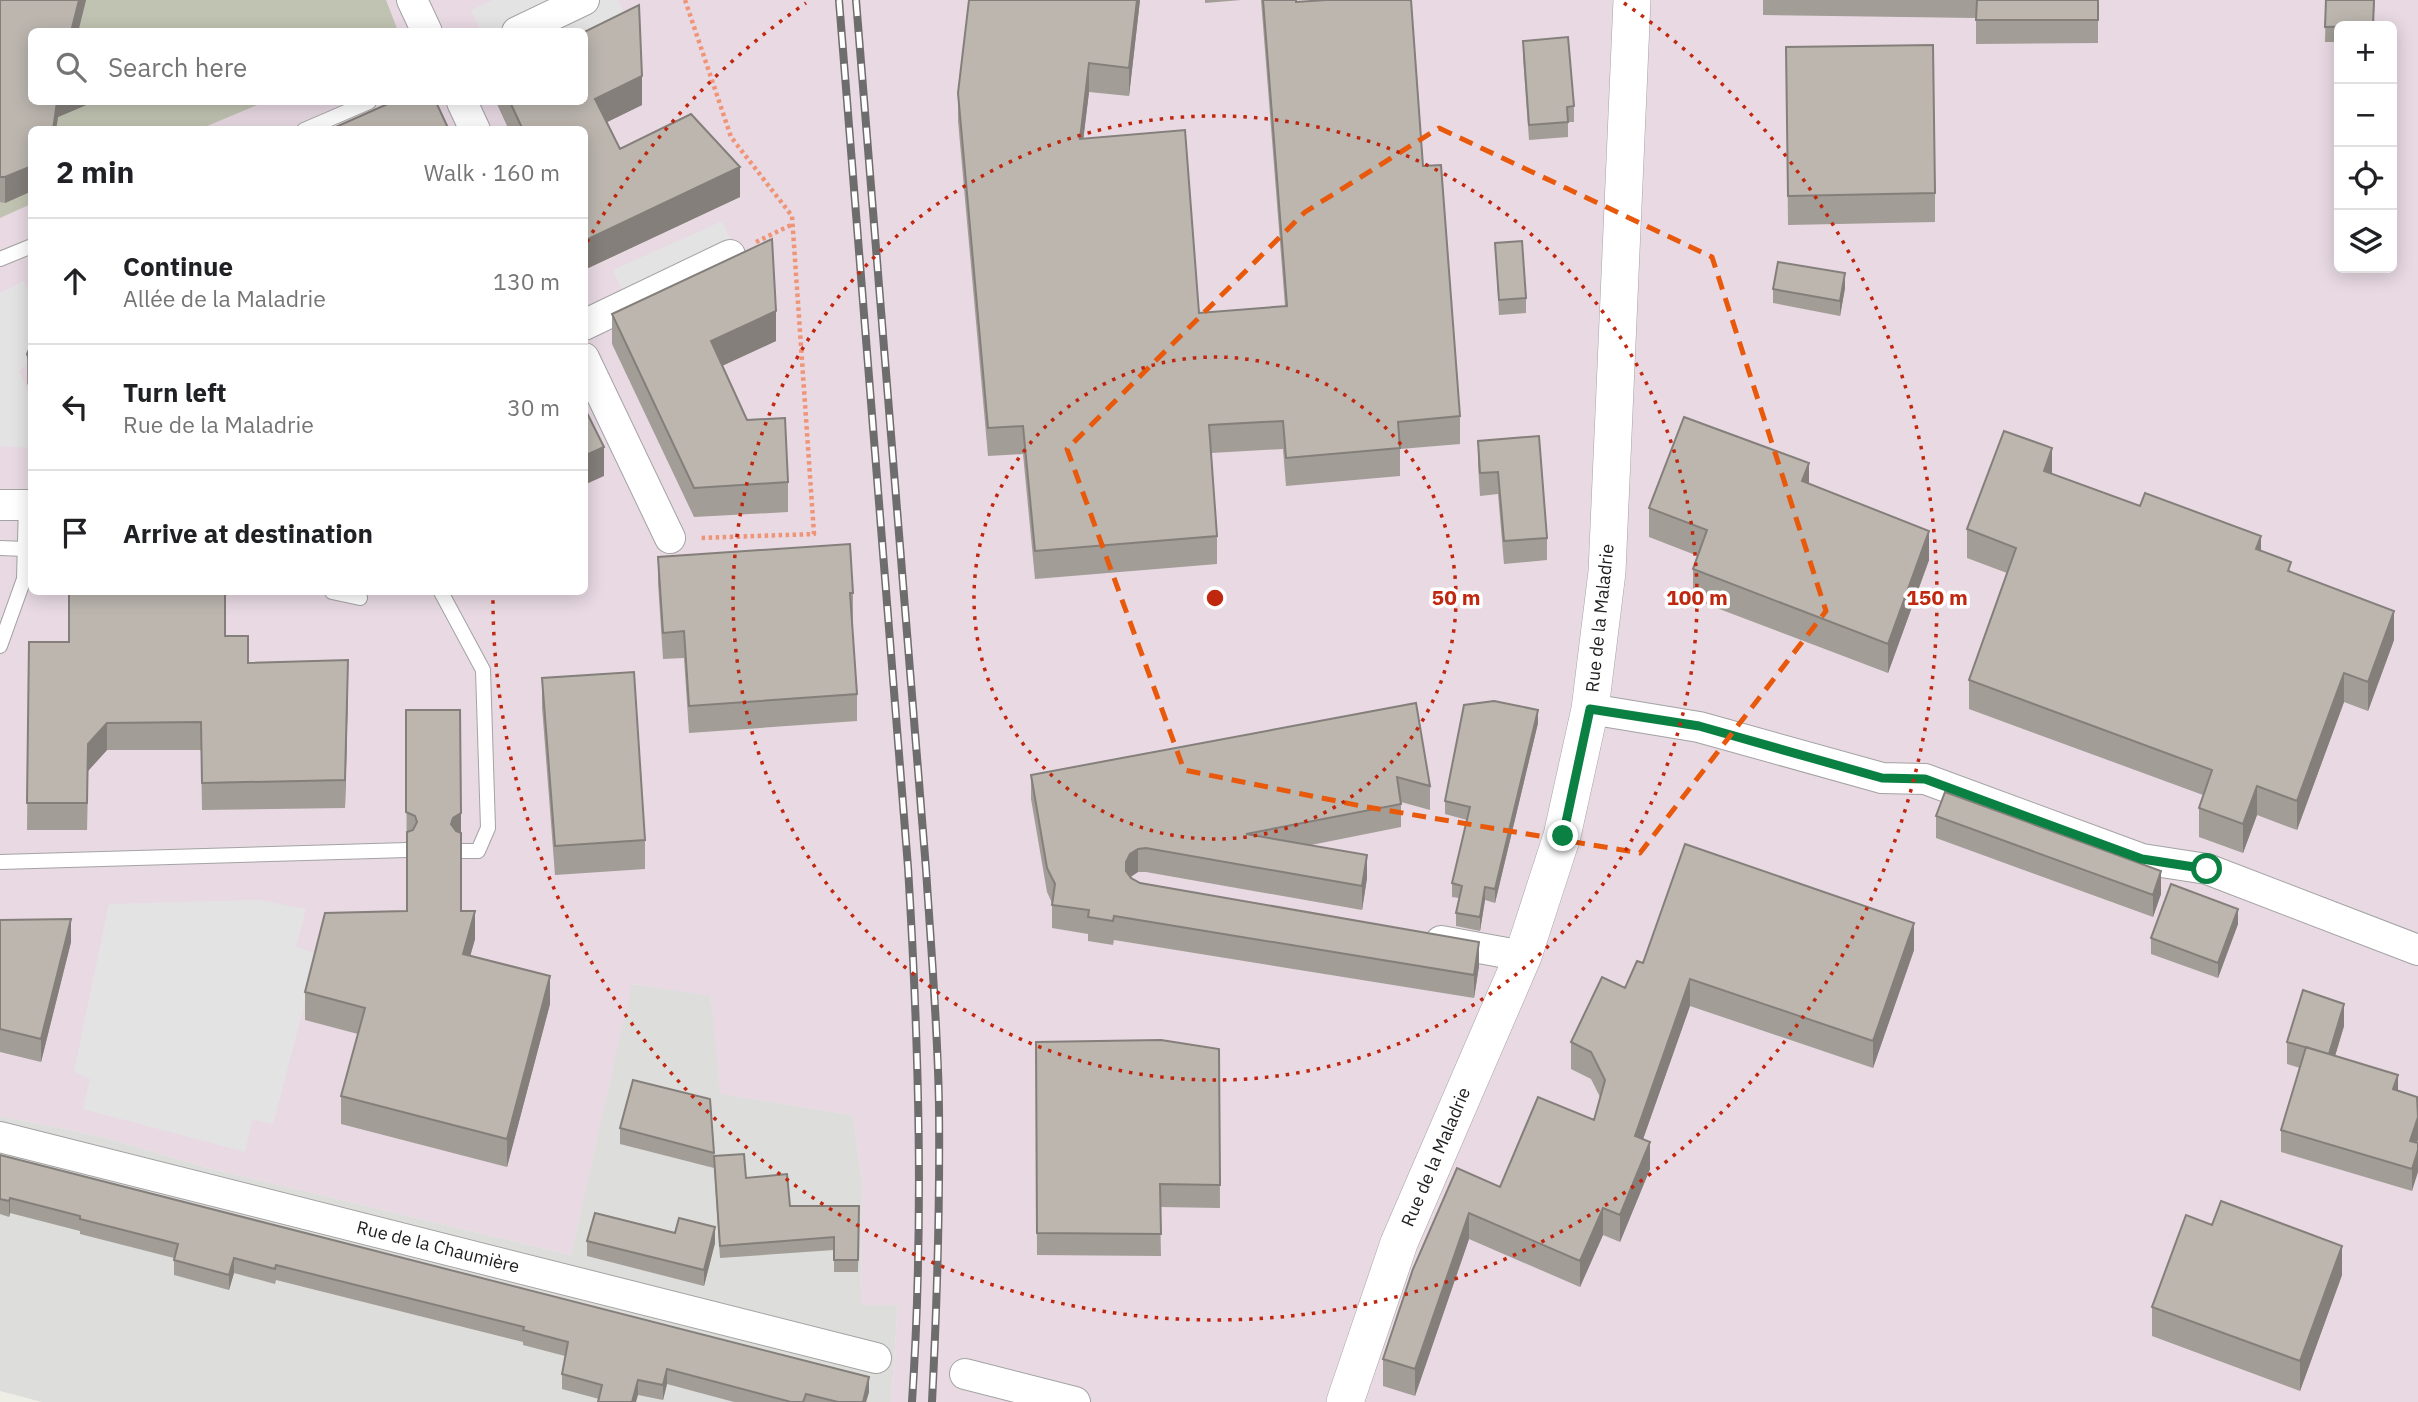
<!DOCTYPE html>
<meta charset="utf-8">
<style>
body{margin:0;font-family:"IBM Plex Sans",sans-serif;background:#f2f2f2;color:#202124}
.controls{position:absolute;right:21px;top:21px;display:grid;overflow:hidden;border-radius:10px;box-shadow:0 4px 18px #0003}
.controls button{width:63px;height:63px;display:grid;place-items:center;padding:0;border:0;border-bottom:2px solid #e0e0e0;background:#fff;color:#202124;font:35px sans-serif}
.stop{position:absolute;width:21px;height:21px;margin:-16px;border:5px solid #0b8043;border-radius:50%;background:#fff}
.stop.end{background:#0b8043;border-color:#fff;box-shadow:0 2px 7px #0008}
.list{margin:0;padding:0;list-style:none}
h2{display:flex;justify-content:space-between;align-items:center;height:91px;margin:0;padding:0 28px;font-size:30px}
h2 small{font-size:23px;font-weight:400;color:#757577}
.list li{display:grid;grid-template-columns:46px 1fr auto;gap:21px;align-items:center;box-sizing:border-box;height:126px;padding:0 28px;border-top:2px solid #e0e0e0}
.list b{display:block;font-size:26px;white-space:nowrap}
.list p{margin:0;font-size:23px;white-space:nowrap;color:#757577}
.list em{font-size:23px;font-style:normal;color:#757577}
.icon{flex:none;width:38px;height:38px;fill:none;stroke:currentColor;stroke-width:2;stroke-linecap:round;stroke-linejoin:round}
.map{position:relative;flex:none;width:2418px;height:1402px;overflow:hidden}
.search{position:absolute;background:#fff;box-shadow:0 4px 18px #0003;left:28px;top:28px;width:560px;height:77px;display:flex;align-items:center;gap:18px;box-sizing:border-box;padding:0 24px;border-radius:10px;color:#757577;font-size:26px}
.panel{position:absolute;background:#fff;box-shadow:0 4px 18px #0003;left:28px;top:126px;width:560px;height:469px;border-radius:10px}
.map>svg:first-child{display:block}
.residential{fill:#dddddc}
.industrial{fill:#e8d9e3;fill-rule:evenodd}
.construction{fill:#c1c3b2}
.parking{fill:#e3e3e3}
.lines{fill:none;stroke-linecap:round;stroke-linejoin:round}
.service-casing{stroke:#a3a3a3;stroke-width:16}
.minor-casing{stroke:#a3a3a3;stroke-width:32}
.tertiary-casing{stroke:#a3a3a3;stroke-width:38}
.path{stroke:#f09477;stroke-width:4.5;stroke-dasharray:3.5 3.5;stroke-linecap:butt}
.service{stroke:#fff;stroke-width:14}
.minor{stroke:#fff;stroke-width:30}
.tertiary{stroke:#fff;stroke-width:37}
.rail-casing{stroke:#6d6d6d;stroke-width:8}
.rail{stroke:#fff;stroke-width:5;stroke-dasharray:16;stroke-linecap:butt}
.wall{fill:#a29d96}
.shaded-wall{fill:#847f7a}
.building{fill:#bcb6af;stroke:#847f7a;stroke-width:2}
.route{stroke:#0b8043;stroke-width:9}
.marked{fill:none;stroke:#e8590c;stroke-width:5;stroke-dasharray:14 9;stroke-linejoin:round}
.ring{fill:none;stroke:#c0270f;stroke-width:3.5;stroke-dasharray:3.5 7}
.labels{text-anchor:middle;stroke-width:7;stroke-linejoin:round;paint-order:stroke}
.street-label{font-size:18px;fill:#1f1f1f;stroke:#fff}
.centre{fill:#c0270f;stroke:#fff;stroke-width:3.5}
.ring-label{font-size:21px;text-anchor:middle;font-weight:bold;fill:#c0270f;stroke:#fff;stroke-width:7;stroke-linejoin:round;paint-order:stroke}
</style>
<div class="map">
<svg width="2418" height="1402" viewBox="0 0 2418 1402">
<rect width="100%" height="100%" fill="#efeee6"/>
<path class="residential" d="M631,984L711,995L721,1094L853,1115L862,1181L861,1304L898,1305L891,1402H42L0,1391V1116L103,1137L208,1168L571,1255Z"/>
<path class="industrial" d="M0,0H2418V1402H891L898,1305H861L862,1181L853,1115L720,1094L711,996L632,984L571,1255L208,1168L103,1137L0,1116ZM2339,26H2392V268H2339ZM32,32H584V102H32ZM32,130H584V592H32Z"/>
<path class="construction" d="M0,0H386L398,31L32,32V102H264L200,129L32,130L31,204L0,218Z"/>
<path class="parking" d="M493,0H618L631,28L584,32L481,31L471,10Z
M722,221L748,277L638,326L613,270Z
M24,281L31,300V364L19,370L31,399V448L0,446V293Z
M260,900L306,909L296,947L318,954L273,1124L252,1119L245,1152L83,1109L90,1079L74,1072L109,904Z"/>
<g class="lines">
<g class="service-casing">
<path id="service" d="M304,130L369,102
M0,259L32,246
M0,548L25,549
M332,592L360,598
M441,592L483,670L488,828L478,851H461
M0,646L24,579L26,505
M0,862L407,850"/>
</g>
<g class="minor-casing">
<path id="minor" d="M412,0L427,32
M517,32L584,0
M462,102L475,130
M584,325L730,255
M584,358L670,538
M0,505H32
M1590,709L1699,727L1882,778L1925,779L2142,859L2207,869L2418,950
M1441,941L1523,956
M0,1137L876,1358
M965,1374L1075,1402"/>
</g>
<g class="tertiary-casing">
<path id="tertiary" d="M1345,1402L1399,1243L1523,956L1562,836L1590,709L1607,572L1632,0"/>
</g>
<path class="path" d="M685,0L731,137L792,216L814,534L700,538
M756,242L793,224"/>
<use href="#service" class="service"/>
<use href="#minor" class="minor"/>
<use href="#tertiary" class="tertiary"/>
<g class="rail-casing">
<path id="rail" d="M839,0L908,867C919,1046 924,1223 912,1402
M856,0L926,869C931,948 938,1029 939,1108C940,1206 937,1304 932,1402"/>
</g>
<use href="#rail" class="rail"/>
</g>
<path class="wall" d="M0,0H86L78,32H32L91,102V103L58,117L56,130H32V191L5,203L0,202Z
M1140,0L1129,96L1089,92L1083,139L1199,313L1285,306L1261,0H1296V2L1423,166L1460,416V444L1400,449V476L1286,486L1283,449L1211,453L1217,536V564L1035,579L1023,454L988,456L958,121V93Z
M1205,0H1241L1205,3Z
M1763,0H2098V43L1976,44V18L1763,15Z
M2326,0H2375L2373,26H2339V42H2325Z
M1523,41L1574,106V122H1568V137L1529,140L1523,57Z
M1786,47L1935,193V222L1788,225Z
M496,102H584L642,105L607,122L620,149L740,197L584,270V130H509Z
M1495,243L1526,298V313L1499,315Z
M1845,288L1840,316L1773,303V289Z
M612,314L776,341L722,366L747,420L788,482V512L694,517L612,344Z
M27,354L32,366V395L27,383Z
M1478,441L1547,538V560L1504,564L1498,494L1480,496L1478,464Z
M2052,474L2261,551L2394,640L2368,711L2344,702L2297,830L2257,815L2243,853L2199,837V808L2203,795L1969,709V680L2007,573L1967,558V529Z
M1809,484L1929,560L1888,673L1693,599V569L1698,556L1649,537V508Z
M658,557L853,593V620H852L857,694V721L689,733L684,658L663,659L658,583Z
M225,636L248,663L348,688L345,808L202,810L201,750H107L88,771L87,830H27L29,642H69Z
M542,678L645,840V869L555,875L542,707Z
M1416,703L1430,786V810L1401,802V827L1311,845L1367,878L1362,910L1146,872H1138L1131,877L1140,883L1479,966L1474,998L1114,940L1113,945L1088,941V934L1052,928V903L1047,892L1031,799V775Z
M406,710L461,911L475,939L470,956L550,1004L507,1167L341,1124V1096L358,1034L305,1020V992L407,911Z
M1538,723L1495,903L1485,900L1480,931L1456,926V913L1459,898L1452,897V883L1467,820L1445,814V801Z
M1936,816L2161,894L2153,917L1936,838Z
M0,920L71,942L41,1062L0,1052Z
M2238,924L2218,978L2151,954V938Z
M1914,950L1873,1068L1690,1006L1643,1139L1650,1169L1620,1242L1603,1235L1580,1287L1469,1239L1415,1396L1383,1386V1359L1457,1168L1500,1187L1594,1120L1600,1097L1591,1079L1571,1069V1042L1625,988L1643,963Z
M2344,1026L2335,1056L2398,1091L2417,1143L2412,1191L2281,1152V1130L2300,1068L2287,1064V1042Z
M1036,1042L1219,1049L1220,1208L1160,1207L1161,1256L1037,1255Z
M710,1099L714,1156L746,1178L790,1206H859L858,1272H834V1250L720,1258L714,1168L620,1144V1128Z
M0,1155L869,1392L866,1402H734L667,1384L663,1400L638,1395L599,1399L562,1389V1374L565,1356L523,1345V1342L276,1280L275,1284L234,1273L229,1290L174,1275V1258L80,1234V1231L10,1213L9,1217L0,1214Z
M587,1241L715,1243L704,1286L587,1256Z
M2342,1275L2300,1391L2152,1336V1307Z"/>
<path class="shaded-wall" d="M79,0H86L78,32H71Z
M1137,0H1140L1129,96V68Z
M1089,63V92L1080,167V139Z
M642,76V105L595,128V99Z
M57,102H91V103L58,117L56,130H53Z
M32,166V191L5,203V177Z
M740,167V197L584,270V241Z
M1845,273V288L1840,316V301Z
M776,311V341L711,371V341Z
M604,447V476L584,485V456Z
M2052,448V477L2044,471Z
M1809,463V492L1802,481Z
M1929,531V560L1888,673V644Z
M2261,536V565L2256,549Z
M2394,611V640L2368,711V682Z
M348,660V688L345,808V780Z
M2344,673V702L2297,830V801Z
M1538,710V723L1495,903V889Z
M107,723V750L88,771L87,830L88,744Z
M2257,786V815L2243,853V824Z
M461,813V841L451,824L453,818Z
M1138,849V872L1130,877L1126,885V862L1130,854Z
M1367,855V878L1362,910V886Z
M2161,871V894L2153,917V895Z
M1485,887V900L1480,931V917Z
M2238,909V924L2218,978V963Z
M475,911V939L463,982V954Z
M71,919V942L41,1062V1039Z
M1914,923V950L1873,1068V1041Z
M1479,942V966L1474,998V975Z
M550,976V1004L507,1167V1139Z
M1690,979V1006L1635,1162V1136Z
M2344,1004V1026L2329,1076V1054Z
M2398,1075V1098L2393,1089Z
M2418,1117V1140L2410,1164V1141Z
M1650,1142V1169L1620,1242V1215Z
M2418,1150V1172L2412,1191V1169Z
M10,1198V1213L9,1217V1201Z
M1603,1208V1235L1580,1287V1261Z
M1469,1213V1239L1415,1396V1369Z
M715,1227V1243L704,1286V1270Z
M2342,1246V1275L2300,1391V1361Z
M234,1258V1273L229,1290V1275Z
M667,1369V1384L663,1400V1385Z
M869,1377V1392L866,1402H863Z
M638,1380V1395L636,1402H632Z"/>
<path class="building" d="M0,0H79L71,32H32V102H57L53,130H32V166L5,177H0Z
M969,0H1137L1129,68L1089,63L1080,139L1185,130L1199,313L1287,306L1263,0H1296V2L1326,0H1411L1423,166L1441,165L1460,416L1398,422L1400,448L1286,458L1283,421L1209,425L1217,536L1035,551L1023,426L988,428L958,93Z
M1977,0H2098V20H1976Z
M2326,0H2374L2373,26L2325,27Z
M639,5L642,76L595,99L620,149L691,114L740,167L584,241V130H523L510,102H584V32Z
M1568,37L1574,106L1567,107L1568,122L1529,125L1523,41Z
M1933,45L1935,193L1788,196L1786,47Z
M392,102H436L449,130H329Z
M772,239L776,311L711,341L747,420L785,418L788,482L694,488L612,314Z
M1522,241L1526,298L1499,300L1495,243Z
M1778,262L1845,273L1840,301L1773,289Z
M32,343V366L27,354Z
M584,407L604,447L584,456Z
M1684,417L1809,463L1802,481L1929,531L1888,644L1693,569L1707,530L1649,508Z
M2004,431L2052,448L2044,471L2140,506L2145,493L2261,536L2256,549L2291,562L2288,571L2394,611L2368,682L2344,673L2297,801L2257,786L2243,824L2199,808L2212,770L1969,680L2016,548L1967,529Z
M1539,436L1547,538L1504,541L1498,472L1480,473L1478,441Z
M850,544L853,593H850L857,694L689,706L684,631L663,633L658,557Z
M69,592H225V636H248V663L348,660L345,780L202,783L201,722L107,723L88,744L87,803H27L29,642H69Z
M634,672L645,840L555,846L542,678Z
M1494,701L1538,710L1495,889L1485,887L1480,917L1456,913L1462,886L1452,883L1470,807L1445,801L1464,705Z
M1416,703L1430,786L1397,777L1401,804L1246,834L1367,855L1362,886L1146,848L1138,849L1130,854L1126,862V871L1131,878L1140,883L1479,942L1474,975L1114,916L1113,921L1088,917L1089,910L1052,905L1055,884L1047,868L1031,775Z
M406,710H460L461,813L453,818L451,824L456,831L461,833V911H475L463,954L550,976L507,1139L341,1096L365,1008L305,992L325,913L407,911V832L413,830L417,822L415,816L406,812Z
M1945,792L2161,871L2153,895L1936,816Z
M1685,844L1914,923L1873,1041L1690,979L1635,1136L1650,1142L1620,1215L1603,1208L1580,1261L1469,1213L1415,1369L1383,1359L1413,1269L1457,1168L1500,1187L1538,1097L1594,1120L1605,1080L1591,1052L1571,1042L1602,977L1625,988L1637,961L1643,963Z
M2171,884L2238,909L2218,963L2151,938Z
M71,919L41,1039L0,1029V920Z
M2303,990L2344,1004L2329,1054L2287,1042Z
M1161,1040L1219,1049L1220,1185L1160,1184L1161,1234L1037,1233L1036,1042Z
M2306,1047L2398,1075L2393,1089L2417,1097L2418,1117L2410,1141L2418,1143V1150L2412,1169L2281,1130Z
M633,1080L710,1099L714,1153L620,1128Z
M744,1154L746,1178L787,1174L790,1206H859L858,1260H834V1237L720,1246L714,1156Z
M0,1155L869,1377L863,1402H838L806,1394L803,1402H791L667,1369L663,1385L638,1380L632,1402H598L602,1385L562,1374L568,1342L523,1330L524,1327L276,1265L275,1269L234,1258L229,1275L174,1260L178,1244L80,1219V1216L10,1198L9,1201L0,1199Z
M2221,1201L2342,1246L2300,1361L2152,1307L2186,1215L2212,1225Z
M595,1213L675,1233L679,1218L715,1227L704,1270L587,1241Z"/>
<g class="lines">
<path class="route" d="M1563,836L1590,709L1699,726L1882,778L1925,779L2142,859L2207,869"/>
</g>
<path class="marked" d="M1439,128L1712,257L1826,611L1640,853L1361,806L1184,770L1067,449L1305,212Z"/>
<g class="ring">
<circle cx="1215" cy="598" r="241"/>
<circle cx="1215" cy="598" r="482"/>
<path d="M587 242A722 722 0 0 1 806 3M1624 3A722 722 0 1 1 493 592"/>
</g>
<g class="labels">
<g class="street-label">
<text transform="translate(1600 618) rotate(-84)" y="6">Rue de la Maladrie</text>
<text transform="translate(1436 1157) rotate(-67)" y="6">Rue de la Maladrie</text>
<text transform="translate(438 1247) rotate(14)" y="6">Rue de la Chaumière</text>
</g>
</g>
<circle cx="1215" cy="598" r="10" class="centre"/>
<g class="ring-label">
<text x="1456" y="605">50 m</text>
<text x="1697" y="605">100 m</text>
<text x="1937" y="605">150 m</text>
</g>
</svg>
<div class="controls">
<button>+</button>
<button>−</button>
<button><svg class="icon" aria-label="locate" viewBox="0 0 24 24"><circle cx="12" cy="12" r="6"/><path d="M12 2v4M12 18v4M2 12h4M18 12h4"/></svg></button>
<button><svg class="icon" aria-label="layers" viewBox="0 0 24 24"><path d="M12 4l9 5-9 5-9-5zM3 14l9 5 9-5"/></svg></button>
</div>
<div class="stop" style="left:2207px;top:869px"></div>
<div class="stop end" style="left:1563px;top:836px"></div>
<div class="search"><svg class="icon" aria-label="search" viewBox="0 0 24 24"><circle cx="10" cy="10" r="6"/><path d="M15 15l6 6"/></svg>Search here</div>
<section class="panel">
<h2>2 min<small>Walk · 160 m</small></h2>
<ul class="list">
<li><svg class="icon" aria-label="ahead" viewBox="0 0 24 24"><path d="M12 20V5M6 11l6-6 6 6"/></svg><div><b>Continue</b><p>Allée de la Maladrie</p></div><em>130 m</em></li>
<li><svg class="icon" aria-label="left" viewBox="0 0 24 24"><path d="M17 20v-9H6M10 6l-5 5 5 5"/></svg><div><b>Turn left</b><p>Rue de la Maladrie</p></div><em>30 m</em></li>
<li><svg class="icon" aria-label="arrive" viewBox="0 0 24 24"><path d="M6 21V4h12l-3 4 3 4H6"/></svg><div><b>Arrive at destination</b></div></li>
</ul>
</section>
</div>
